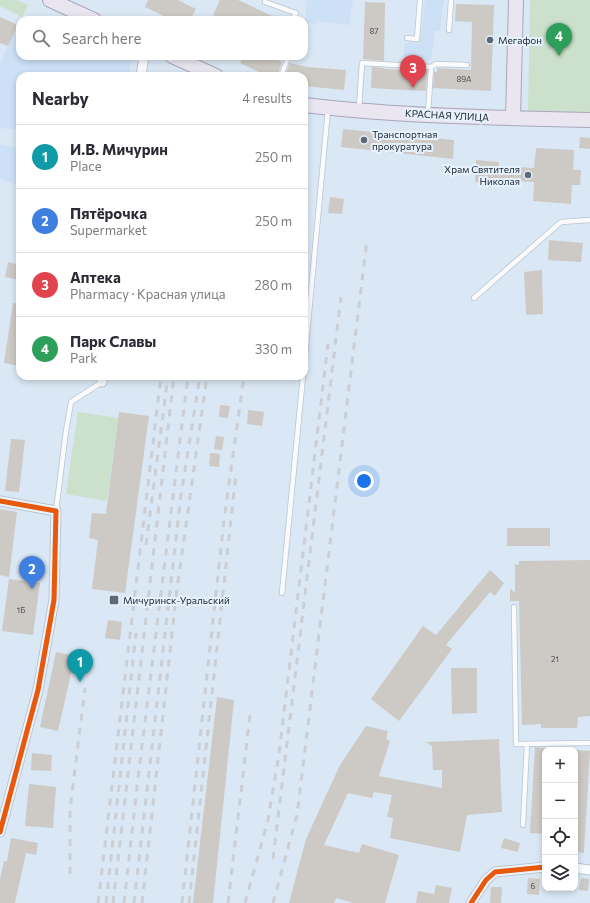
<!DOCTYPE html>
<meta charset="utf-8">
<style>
body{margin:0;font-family:Commissioner,sans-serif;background:#f2f2f3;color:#2b2b33}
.controls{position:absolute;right:12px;bottom:12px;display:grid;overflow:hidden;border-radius:8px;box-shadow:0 2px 6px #0003}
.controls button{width:36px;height:36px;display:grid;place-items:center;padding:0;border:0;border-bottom:1px solid #e1e1e2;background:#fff;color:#2b2b33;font:20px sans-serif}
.you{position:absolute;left:364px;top:481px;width:14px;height:14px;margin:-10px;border:3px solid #fff;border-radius:50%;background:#1a73e8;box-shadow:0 0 0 6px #1a73e833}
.badge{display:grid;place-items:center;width:26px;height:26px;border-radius:50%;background:#5e6975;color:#fff;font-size:13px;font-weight:700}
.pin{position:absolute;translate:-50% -33px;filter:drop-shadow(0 1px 2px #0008)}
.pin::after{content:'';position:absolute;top:21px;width:14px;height:12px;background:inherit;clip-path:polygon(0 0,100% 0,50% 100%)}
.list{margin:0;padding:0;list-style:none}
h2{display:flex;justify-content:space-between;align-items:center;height:52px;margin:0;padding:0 16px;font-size:17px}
h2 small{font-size:13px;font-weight:400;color:#7c7c81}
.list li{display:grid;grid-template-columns:26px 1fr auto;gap:12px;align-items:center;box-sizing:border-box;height:64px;padding:0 16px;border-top:1px solid #e1e1e2}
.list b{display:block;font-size:15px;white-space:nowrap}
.list p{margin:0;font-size:13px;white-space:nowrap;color:#7c7c81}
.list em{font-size:13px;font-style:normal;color:#7c7c81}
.icon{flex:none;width:22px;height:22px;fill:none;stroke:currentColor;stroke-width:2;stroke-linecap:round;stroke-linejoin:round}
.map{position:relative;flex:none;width:590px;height:903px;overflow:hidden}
.search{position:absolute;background:#fff;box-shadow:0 2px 6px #0003;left:16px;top:16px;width:292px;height:44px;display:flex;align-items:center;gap:10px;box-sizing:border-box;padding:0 14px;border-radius:12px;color:#7c7c81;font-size:15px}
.panel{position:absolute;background:#fff;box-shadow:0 2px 6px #0003;left:16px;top:72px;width:292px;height:308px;border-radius:12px}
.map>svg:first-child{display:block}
.built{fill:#cce0f6}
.green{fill:#cce1cb}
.building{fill:#cdcac5}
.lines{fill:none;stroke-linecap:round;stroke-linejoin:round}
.lane-casing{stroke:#bac5d1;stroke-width:6}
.street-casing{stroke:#bac5d1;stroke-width:11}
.primary-casing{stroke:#a8a6ba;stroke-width:16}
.lane{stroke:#f9fbfd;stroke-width:4.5}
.street{stroke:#f9fbfd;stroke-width:9}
.primary{stroke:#e9e6f1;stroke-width:14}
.rail{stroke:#cbced3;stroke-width:3;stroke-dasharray:7 7;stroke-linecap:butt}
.cycleway-casing{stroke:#e6f2fe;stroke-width:8}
.cycleway{stroke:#e8590c;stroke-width:5}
.poi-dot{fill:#5e6975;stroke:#e6f2fe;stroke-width:1.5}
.labels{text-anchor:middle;stroke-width:4;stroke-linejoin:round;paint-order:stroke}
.number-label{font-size:8px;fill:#484e55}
.poi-label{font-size:10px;fill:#1b2530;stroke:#e6f2fe;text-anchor:start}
.street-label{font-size:10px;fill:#1b2530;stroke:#e6f2fe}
</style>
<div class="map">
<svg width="590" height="903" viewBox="0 0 590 903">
<rect width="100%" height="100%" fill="#dae7f4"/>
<path class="built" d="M299,0H353L349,25L317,21V24L305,23L307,1Z
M425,0H444L440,31H435L431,60L403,57L405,42L420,43Z
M20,21V56H130L131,59L129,76H20V130L0,128V63Z
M0,144L20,149V186L0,179Z"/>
<path class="green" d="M0,0H16L28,5L22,17L0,6Z
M530,0H590V112L528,111Z
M78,412L118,418L107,501L66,494Z"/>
<path class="building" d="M148,0H178L196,9L190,20H172L145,7Z
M220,0H238L281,20H225L213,15Z
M365,2L385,3L384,61L363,59Z
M456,4L494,5L491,91L433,88L434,72H437V68L471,70L472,22L455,21Z
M0,17L18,25L8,46L0,43Z
M244,56H270L282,62L277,76H267L240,63Z
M290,63L307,67L346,70L344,90L304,86V76H285Z
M372,67L384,68V69L427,71L426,91L371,88Z
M343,129L454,140L453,159L341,147Z
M580,137L590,138V149L579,148Z
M536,148L574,150L573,170H581L580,185H572L571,204L533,201L534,182L496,180V183L475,182L476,160L499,162V166L534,168Z
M330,197L344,199L342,214L328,213Z
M549,240L583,243L581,262L548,260Z
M8,262L20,265V280L5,277Z
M542,270L543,314L526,315L524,272Z
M13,303L20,304V366L4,363Z
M220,405L230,406L228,418L219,417Z
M248,410L264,412L262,426L247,424Z
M119,412L149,416L125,593L92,589L98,540L89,538L92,513L106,514Z
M216,436L224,437L222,450L214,449Z
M11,439L25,440L19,492L5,491Z
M210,453L220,454L219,467L209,466Z
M0,509L17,512L9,577L0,575Z
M507,528H550V546H507Z
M590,560V716L578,717L577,728H541V724L522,725L519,601H510V588L515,593V564L519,565V561Z
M490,570L504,583L495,596L490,592L446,645L452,649L399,721L371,699L423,626L436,635Z
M9,579L40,583L33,635L2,631Z
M108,620L122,622L120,640L105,638Z
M56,652L75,656L58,731L40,727Z
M451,668H477V713L452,714Z
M217,697L234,700L213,903H193Z
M366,726L388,731L386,739L390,741L379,776L442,788V770H433L432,746L426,742L499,739L502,812L467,815L460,852L390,838L393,818L387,817L392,795L374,792L372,798L348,793L324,845L359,853L362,844L399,855L385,903H353L336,898L334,903H289L306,839L340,765Z
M535,747L545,748V834L530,833Z
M575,750L590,751L584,853L575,852Z
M32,753L52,755L51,771L31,770Z
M29,784L56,787L53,828L25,826Z
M11,838L38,843L36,855L26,853L15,903H0V879L4,861H7Z
M504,838L520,843L518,852L501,848Z
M528,878L540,879L539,895L527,894Z
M581,878L589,879L588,891L579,890Z
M436,885L452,888L449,903H416L418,891L434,894Z
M491,887H502L501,903H490Z"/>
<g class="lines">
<g class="lane-casing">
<path id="lane" d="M265,2L296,13L292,20
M449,30L451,0
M407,38L417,39L420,0
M431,67L436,64L467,65
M281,76L288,58L286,56
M359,108L362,63L431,67L428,114
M474,298L561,222L590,220
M304,367L328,109
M56,511L66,431L71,402L102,382
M282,593L303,376
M514,607L516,744L590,743
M523,825L527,744"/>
</g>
<g class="street-casing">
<path id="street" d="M141,76L144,56
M102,382V376
M0,501L56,511L54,600L38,690L0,832
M575,868L590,870
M471,903L486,880L495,872L545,867"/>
</g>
<g class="primary-casing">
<path id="primary" d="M50,0L94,20
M172,56L216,76
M304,105C399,116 495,118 590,120
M513,118L516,0"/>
</g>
<use href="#lane" class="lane"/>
<use href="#street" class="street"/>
<use href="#primary" class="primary"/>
<path class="rail" d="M146,545L168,376
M273,859L341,297
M70,874V810L85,688
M98,903L161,376
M106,903L136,633
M113,903L174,376
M124,903L138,778L188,376
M134,903L181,495L200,376
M142,903L177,589L207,376
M182,903L224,520L244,376
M189,903L236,474
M228,903L250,715
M245,903L268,820L279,754L328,344
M273,903L297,815L367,240"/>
<g class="cycleway-casing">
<path id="cycleway" d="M0,501L56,511L54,600L38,690L0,832
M471,903L486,880L495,872L545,867"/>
</g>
<use href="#cycleway" class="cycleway"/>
</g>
<g class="poi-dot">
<circle cx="490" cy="40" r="4"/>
<circle cx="364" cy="140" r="4"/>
<circle cx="528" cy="175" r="4"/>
<rect x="109" y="595" width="10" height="10" rx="2"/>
</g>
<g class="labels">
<g class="number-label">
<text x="374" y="34">87</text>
<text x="464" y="82">89А</text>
<text x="21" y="613">1Б</text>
<text x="555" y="662">21</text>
<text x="533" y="889">6</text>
</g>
<g class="poi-label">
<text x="498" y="44">Мегафон</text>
<text x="372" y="138">Транспортная<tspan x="372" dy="12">прокуратура</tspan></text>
<text x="520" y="173" text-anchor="end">Храм Святителя<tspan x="520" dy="12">Николая</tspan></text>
<text x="123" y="604">Мичуринск-Уральский</text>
</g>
<g class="street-label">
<text transform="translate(447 115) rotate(3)" y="4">КРАСНАЯ УЛИЦА</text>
</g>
</g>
</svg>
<div class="controls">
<button>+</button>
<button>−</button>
<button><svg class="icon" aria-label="locate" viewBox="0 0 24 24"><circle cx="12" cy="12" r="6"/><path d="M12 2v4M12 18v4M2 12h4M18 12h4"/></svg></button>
<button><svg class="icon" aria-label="layers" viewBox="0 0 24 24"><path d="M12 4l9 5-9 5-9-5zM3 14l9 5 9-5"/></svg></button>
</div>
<div class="you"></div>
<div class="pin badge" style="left:80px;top:682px;background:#0f9aa8">1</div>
<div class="pin badge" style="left:32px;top:589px;background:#3f7fe0">2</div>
<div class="pin badge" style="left:413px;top:88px;background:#e0444e">3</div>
<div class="pin badge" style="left:559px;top:56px;background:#2e9e5b">4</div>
<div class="search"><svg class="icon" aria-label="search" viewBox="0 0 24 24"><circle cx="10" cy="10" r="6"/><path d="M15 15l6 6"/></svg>Search here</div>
<section class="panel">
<h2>Nearby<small>4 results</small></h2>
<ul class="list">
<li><span class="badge" style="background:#0f9aa8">1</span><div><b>И.В. Мичурин</b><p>Place</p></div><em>250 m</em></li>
<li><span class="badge" style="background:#3f7fe0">2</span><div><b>Пятёрочка</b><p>Supermarket</p></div><em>250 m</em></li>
<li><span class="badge" style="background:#e0444e">3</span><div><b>Аптека</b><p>Pharmacy · Красная улица</p></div><em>280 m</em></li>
<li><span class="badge" style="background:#2e9e5b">4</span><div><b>Парк Славы</b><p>Park</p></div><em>330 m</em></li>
</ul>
</section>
</div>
